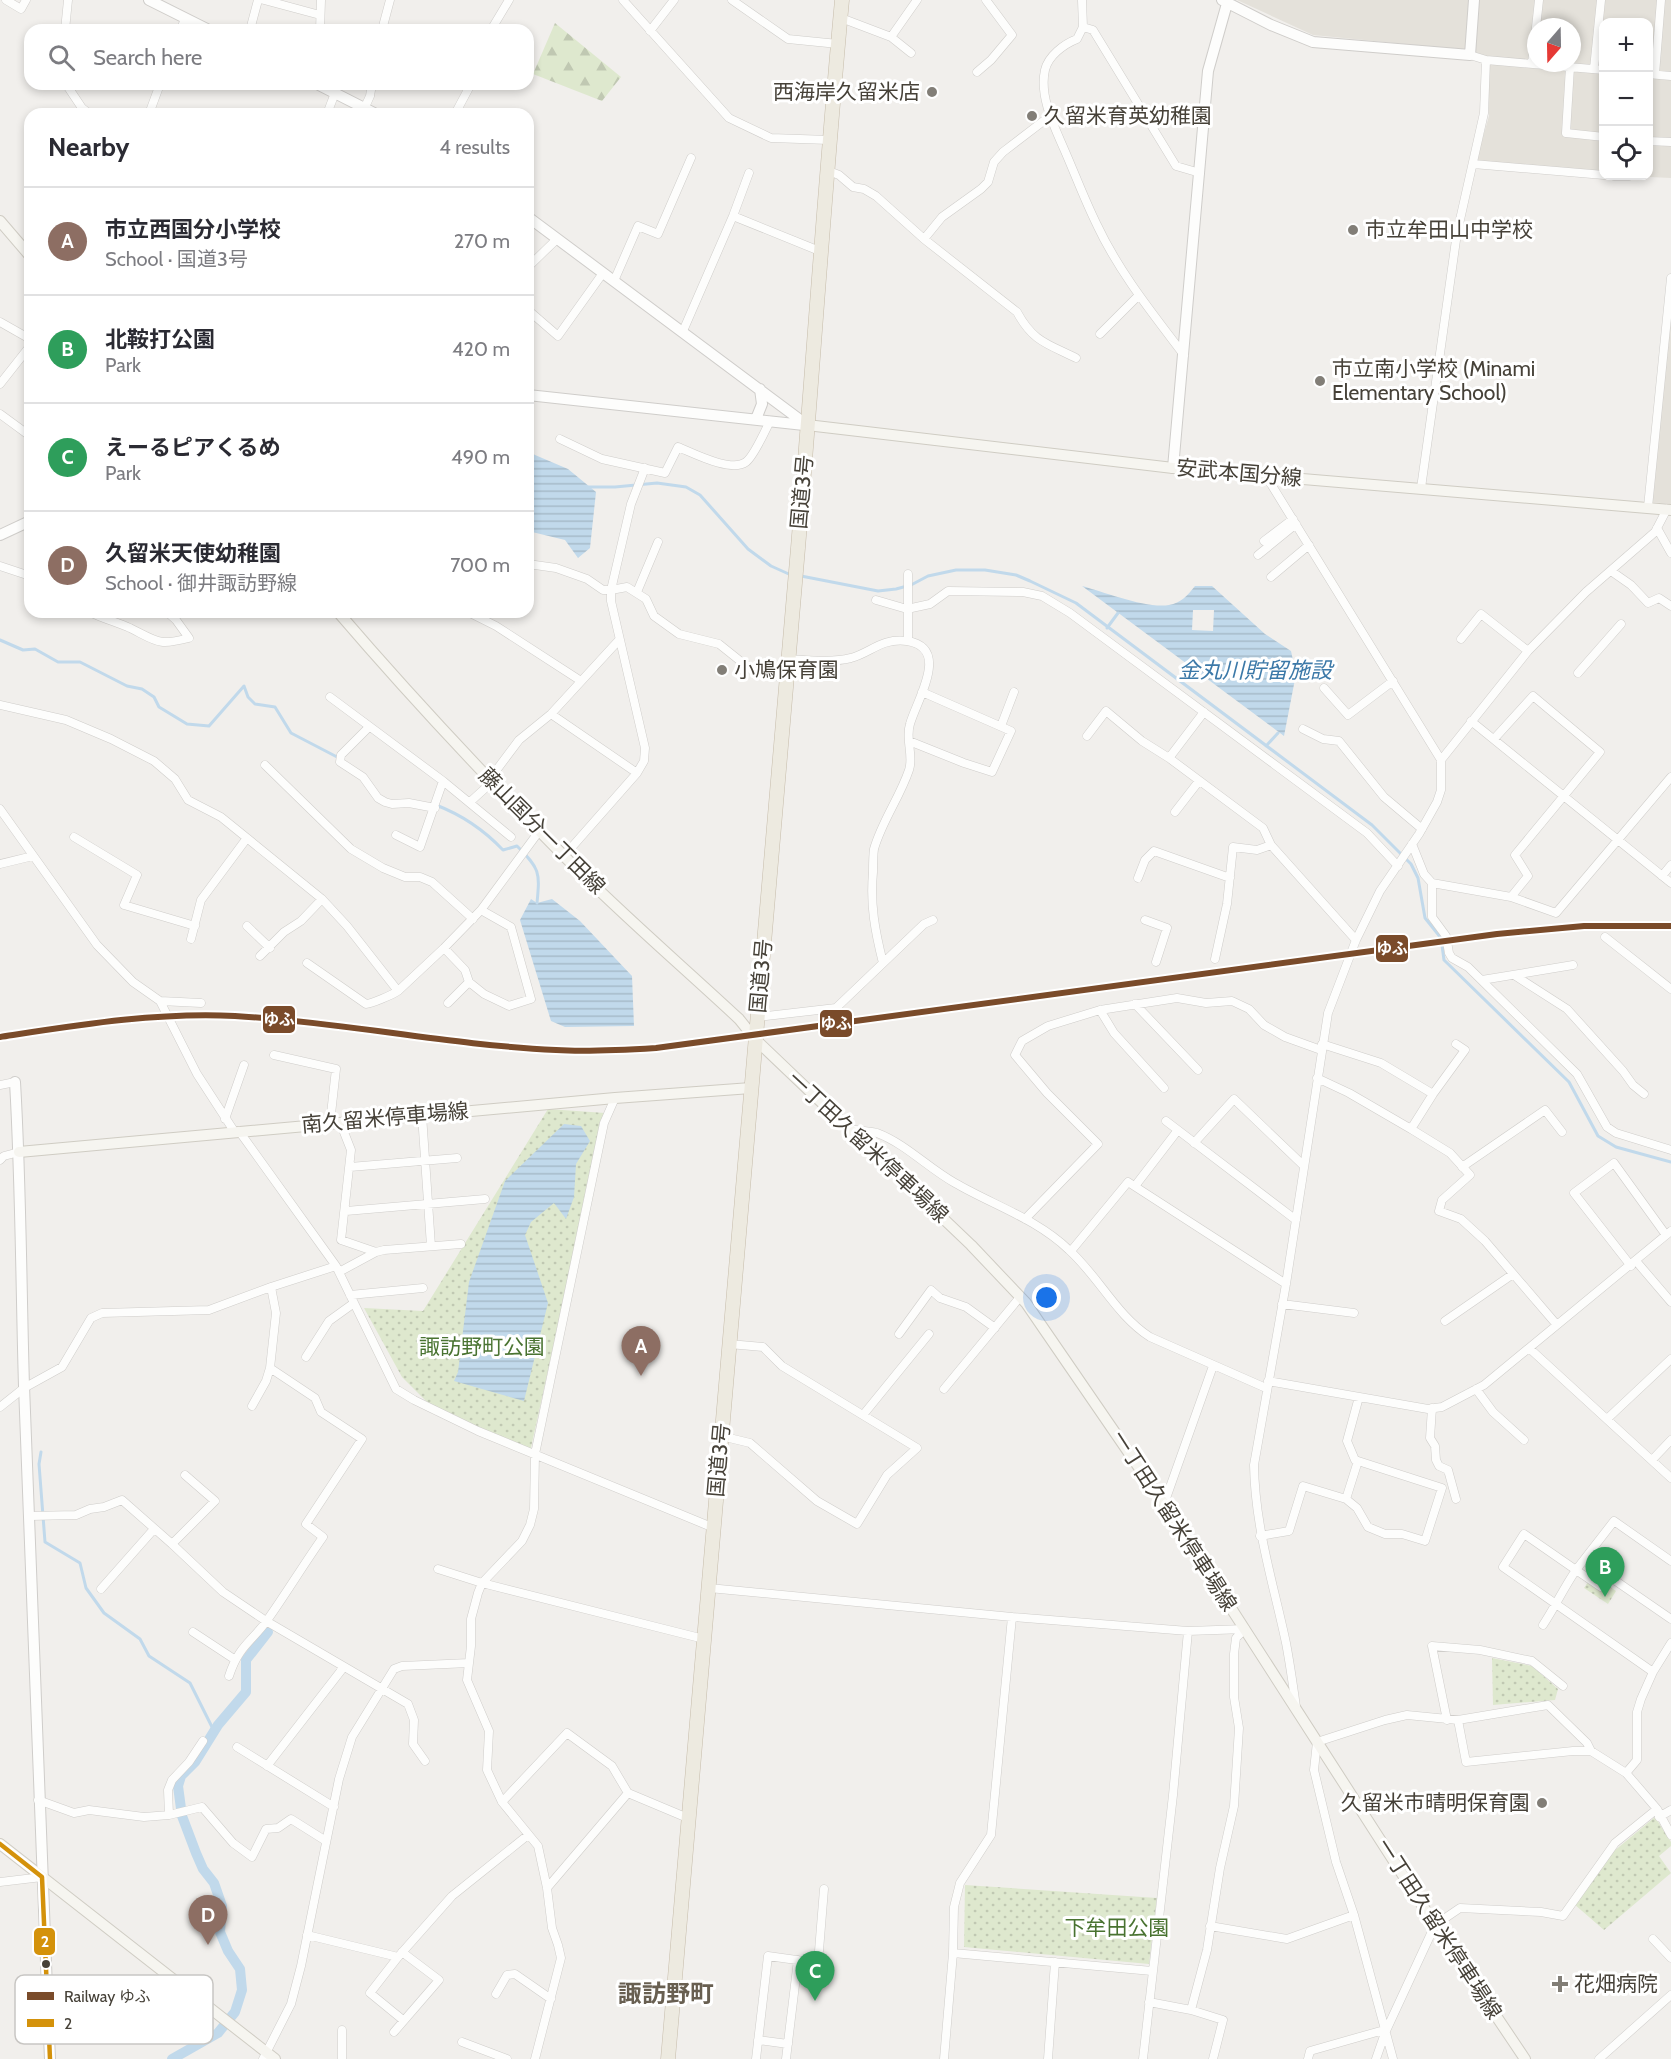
<!DOCTYPE html>
<meta charset="utf-8">
<style>
body{margin:0;font-family:Cabin,"Noto Sans JP",sans-serif;background:#f7f7f7;color:#2b2b33}
.controls{position:absolute;right:18px;top:18px;display:grid;overflow:hidden;border-radius:12px;box-shadow:0 3px 9px #0003}
.controls button{width:54px;height:54px;display:grid;place-items:center;padding:0;border:0;border-bottom:2px solid #e1e1e2;background:#fff;color:#2b2b33;font:30px sans-serif}
.compass{position:absolute;left:1527px;top:18px;width:54px;height:54px;border-radius:50%;background:#fff;box-shadow:0 3px 9px #0003;rotate:200deg}
.you{position:absolute;left:1047px;top:1298px;width:21px;height:21px;margin:-15px;border:4px solid #fff;border-radius:50%;background:#1a73e8;box-shadow:0 0 0 9px #1a73e833}
.badge{display:grid;place-items:center;width:39px;height:39px;border-radius:50%;background:#827e77;color:#fff;font-size:20px;font-weight:700}
.pin{position:absolute;translate:-50% -50px;filter:drop-shadow(0 2px 3px #0008)}
.pin::after{content:'';position:absolute;top:32px;width:21px;height:18px;background:inherit;clip-path:polygon(0 0,100% 0,50% 100%)}
.list{margin:0;padding:0;list-style:none}
h2{display:flex;justify-content:space-between;align-items:center;height:78px;margin:0;padding:0 24px;font-size:26px}
h2 small{font-size:20px;font-weight:400;color:#7c7c81}
.list li{display:grid;grid-template-columns:39px 1fr auto;gap:18px;align-items:center;box-sizing:border-box;height:108px;padding:0 24px;border-top:2px solid #e1e1e2}
.list b{display:block;font-size:22px;white-space:nowrap}
.list p{margin:0;font-size:20px;white-space:nowrap;color:#7c7c81}
.list em{font-size:20px;font-style:normal;color:#7c7c81}
.icon{flex:none;width:33px;height:33px;fill:none;stroke:currentColor;stroke-width:2;stroke-linecap:round;stroke-linejoin:round}
.map{position:relative;flex:none;width:1671px;height:2059px;overflow:hidden}
.search{position:absolute;background:#fff;box-shadow:0 3px 9px #0003;left:24px;top:24px;width:510px;height:66px;display:flex;align-items:center;gap:15px;box-sizing:border-box;padding:0 21px;border-radius:18px;color:#7c7c81;font-size:22px}
.panel{position:absolute;background:#fff;box-shadow:0 3px 9px #0003;left:24px;top:108px;width:510px;height:510px;border-radius:18px}
.map>svg:first-child{display:block}
.residential{fill:#e4e1da;fill-rule:evenodd}
.forest{fill:url(#forest-firs)}
.park{fill:url(#park-dots)}
.water{fill:url(#water-rules);fill-rule:evenodd}
.lines{fill:none;stroke-linecap:round;stroke-linejoin:round}
.stream{stroke:#c1d9eb;stroke-width:3}
.canal{stroke:#c1d9eb;stroke-width:10}
.minor-casing{stroke:#cfcdca;stroke-width:9}
.tertiary-casing{stroke:#cfcdca;stroke-width:12}
.secondary-casing{stroke:#cfccc3;stroke-width:12}
.trunk-casing{stroke:#c6bcaa;stroke-width:15}
.minor{stroke:#fdfdfc;stroke-width:8}
.tertiary{stroke:#fdfdfc;stroke-width:10}
.secondary{stroke:#f6f5f0;stroke-width:10}
.trunk{stroke:#edeae0;stroke-width:14}
.bus-1-casing{stroke:#fff;stroke-width:9}
.bus-1{stroke:#d4920b;stroke-width:4.5}
.rail-1-casing{stroke:#fff;stroke-width:10}
.rail-1{stroke:#7a4b2a;stroke-width:6}
.poi-dot{fill:#827e77;stroke:#fff;stroke-width:2}
.bus-dot{fill:#464138;stroke:#fff;stroke-width:2}
.labels{text-anchor:middle;stroke-width:6;stroke-linejoin:round;paint-order:stroke}
.poi-label{font-size:21px;fill:#464138;stroke:#fff;text-anchor:start}
.street-label{font-size:21px;fill:#464138;stroke:#fff}
.park-label{font-size:21px;fill:#497331;stroke:#fff}
.water-label{font-size:22px;font-style:italic;fill:#3c79a8;stroke:#fff}
.quarter-label{font-size:24px;font-weight:bold;fill:#685f51;stroke:#fff}
.key{fill:#fff;stroke:#c8c6c3;stroke-width:1.5}
.key-label{font-size:16px;fill:#464138}
.line-badge{stroke:#fff;stroke-width:2}
.badge-label{font-size:16px;text-anchor:middle;font-weight:bold;fill:#fff}
</style>
<div class="map">
<svg width="1671" height="2059" viewBox="0 0 1671 2059">
<defs>
<pattern id="forest-firs" width="22" height="20" patternUnits="userSpaceOnUse" patternTransform="scale(1.5)"><rect width="22" height="20" fill="#dee8ce"/><path d="M5 1l3.5 6h-7zM16 11l3.5 6h-7z" fill="#c0c8b2"/></pattern>
<pattern id="park-dots" width="8" height="8" patternUnits="userSpaceOnUse" patternTransform="scale(1.5)"><rect width="8" height="8" fill="#dee8ce"/><path d="M2 2h.1M6 6h.1" fill="none" stroke="#c0c8b2" stroke-width="1.8" stroke-linecap="round"/></pattern>
<pattern id="water-rules" width="6" height="5" patternUnits="userSpaceOnUse" patternTransform="scale(1.5)"><rect width="6" height="5" fill="#c1d9eb"/><path d="M0 2.5h6" fill="none" stroke="#a7bbca"/></pattern>
</defs>
<rect width="100%" height="100%" fill="#f1efec"/>
<path class="residential" d="M1237,0H1671V178L1629,176H1648V22H1604L1603,174L1475,165L1489,116L1486,58L1466,50L1313,35ZM1536,27H1572V63H1536Z
M1671,319V504L1652,502Z"/>
<path class="forest" d="M555,23L621,77L602,101L533,74Z"/>
<path class="park" d="M548,1109L605,1113L530,1452L429,1404L402,1377L364,1308L423,1311Z
M1588,1582L1601,1591L1606,1584L1616,1591L1608,1604L1584,1588Z
M1492,1658L1532,1666L1558,1689L1555,1700L1493,1705Z
M1655,1817L1671,1842V1846L1659,1856L1671,1873L1604,1930L1574,1904L1608,1856Z
M965,1885L1157,1898L1149,1964L964,1947Z"/>
<path class="water" d="M528,452L568,469L596,492L590,548L578,558L565,540L528,531Z
M1082,586C1104,592 1147,609 1169,605C1181,603 1188,595 1195,586H1212L1265,634L1291,651L1296,674L1284,736ZM1193,610H1214L1213,631L1192,630Z
M531,899L537,903L552,899L580,921L632,976L634,1026L565,1027L551,1021L520,920Z
M564,1124L581,1126L590,1141L576,1164L574,1197L566,1219L554,1203L531,1222L525,1235L548,1303L524,1401L454,1381L458,1372L469,1282L505,1181Z"/>
<g class="lines">
<path class="stream" d="M587,487H615L657,483L686,487L700,495L748,549L771,566L791,575
M801,576L878,591L896,589L911,585L928,576L956,570H985L1016,575L1030,581L1076,603L1372,825L1411,864L1418,878L1425,918L1441,938L1444,960L1569,1082L1598,1136L1616,1147L1671,1162
M1107,628L1118,613
M0,640L23,650L35,649L58,662H80L127,686L142,689L154,697L159,707L187,724L209,726L244,686L248,697L255,704L275,707L291,733L339,758
M1266,746L1278,733
M436,805C462,815 484,830 503,850L517,846C540,869 540,872 537,903
M41,1452L39,1464L45,1542L80,1563L86,1588L104,1613L140,1639L149,1656L190,1683L214,1731"/>
<path class="canal" d="M172,2059L218,2033L235,2012L242,1990L240,1969L228,1951L220,1932L222,1906L214,1883L203,1869L196,1853L182,1816L178,1786L181,1776L195,1762L218,1725L246,1692V1660L268,1632"/>
<g class="minor-casing">
<path id="minor" d="M6,0L21,9L26,0
M264,0L320,15
M623,0L729,118L771,138L829,140
M732,0L788,39L838,44
M1082,0L1083,27L1077,39C1064,44 1048,56 1045,70C1039,96 1054,126 1064,149C1075,174 1085,201 1097,225C1119,272 1153,314 1184,355
M841,18L891,37L917,0
M1083,27L1093,30L1176,166L1200,173
M65,30L68,0
M181,30L185,18
M250,30L258,0
M320,30L321,0
M382,30L390,0
M491,30L509,0
M650,31L674,0
M891,37L911,53
M1470,55L1486,60L1604,70
M1532,64L1539,0
M1570,67L1566,133L1604,137
M1594,69L1601,0
M977,72L991,60L1012,35L986,0
M1648,74L1671,76
M1655,74L1661,0
M66,84L82,108L90,114
M365,107L370,96L372,84
M149,114L160,84
M327,114L335,93
M455,114L471,84
M1648,141L1671,142
M1473,164L1604,175
M826,170L839,175L853,187L864,189L876,196L924,239L1017,312C1033,342 1048,344 1076,358
M1614,176H1629
M733,216L822,252
M924,239L942,217L981,189L988,182L994,162L1003,152L1050,116
M528,267L557,239
M614,281L638,226L658,234L691,158
M528,310L558,336L603,273
M0,322L30,339
M683,331L733,216L749,173
M1100,334L1139,295
M0,384L30,346
M0,414L30,436
M560,439L602,459L665,473L678,447C693,453 731,473 746,462C754,456 765,431 770,421
M1266,476L1441,760V790L1437,802L1419,834L1380,891L1356,940L1328,1013L1286,1284L1254,1465C1255,1527 1273,1582 1286,1643C1290,1664 1293,1685 1296,1707
M1421,488L1457,233L1484,113L1486,60
M1648,507L1671,278
M1657,528L1671,553
M1264,541L1293,519
M1258,555L1296,524
M528,564L556,568L587,579L603,590H611L627,587L646,599L654,616L679,634L719,644L754,672L785,678
M0,566L30,576
M1611,571L1631,585L1648,603L1659,598L1671,606
M1271,577L1309,545
M637,592L658,542
M876,600L907,609L930,604L948,591L1023,592L1042,596L1070,613L1367,833L1398,866
M90,612C103,619 117,622 130,628C158,642 158,646 189,638L176,620L167,612
M468,612L496,626L581,681
M1461,639L1481,614L1528,651
M908,641V574
M787,659C808,660 830,663 851,658C872,652 881,638 907,641C951,648 917,699 910,724C905,739 914,756 909,770C900,797 882,821 874,849C873,856 873,865 873,872C870,905 875,931 883,963
M1578,673L1621,624
M1324,688L1348,715L1393,681
M330,697L443,781L511,837
M0,705L66,720L111,739L154,761L175,779L188,800L221,817L322,899L347,926L398,991L444,948L481,910L540,830
M1204,712L1169,758L1263,828L1271,845
M551,714L637,773
M1471,721L1671,883
M1001,726L1014,692
M369,727L341,755L340,762L363,777L378,798L385,802L392,804L409,803L435,808
M1303,729L1323,739L1339,741L1384,797L1422,829
M1087,736L1106,711L1142,741L1169,758
M1494,739L1533,696L1600,752L1515,855L1528,876L1511,897
M909,741L964,763L992,772L1011,731L922,692
M1441,760L1528,651L1586,592L1655,532L1667,509
M265,765L351,849L383,868L405,877H420L432,882L473,919
M489,780L519,740L551,714L619,640
M470,802L492,782
M0,809L97,945L133,982L160,1001L197,1074L234,1131
M1175,812L1199,781
M396,835L420,847L443,781
M74,837L137,875L124,905L195,926
M1412,844L1424,874L1432,883V917L1446,936L1449,953L1452,958L1468,967L1577,1074L1607,1127L1616,1133L1671,1150
M564,856L637,773L644,761L645,748L611,601V590L631,504L645,468
M0,864L33,856
M1662,876L1671,865
M1138,878L1145,860L1154,851L1230,878
M1432,883L1511,897L1556,913L1671,777
M1145,920L1167,928L1156,962
M247,926L270,948
M1605,937L1671,989
M191,939L201,900L247,838
M444,948L465,970L469,982L484,994L509,1006L531,999L511,927L481,910
M260,956L284,932L301,921L322,899
M1215,959L1227,904L1233,847L1257,850L1271,845L1356,940
M307,963L366,1004C371,1004 394,994 398,991
M1514,975L1567,1009L1623,1071L1633,1085L1644,1094
M1482,980L1573,965
M160,1001L201,1003
M448,1003L469,982
M1135,1004L1198,1070
M1100,1010L1114,1033L1164,1088
M757,1017L836,1008L924,924L933,920
M1322,1044L1381,1063L1433,1094L1411,1129L1450,1153L1470,1175L1442,1200L1439,1211L1461,1219L1485,1241L1557,1325
M274,1055L336,1069L330,1123
M1317,1078L1349,1093L1411,1129
M0,1085L15,1082
M1433,1094L1465,1050L1456,1044
M422,1115L431,1246
M225,1119L244,1065
M1166,1121L1296,1220
M340,1122L351,1150L341,1240L376,1252
M850,1129C859,1131 869,1131 877,1133C906,1144 928,1168 955,1183C993,1205 1037,1219 1069,1250C1099,1277 1116,1315 1150,1337L1266,1388
M239,1131L336,1266L396,1389L414,1400L478,1431L714,1528
M1194,1143L1234,1099L1304,1166
M0,1160L4,1156L19,1152
M350,1167L457,1158
M1462,1167L1545,1110L1562,1132
M1135,1186L1178,1130
M346,1211L485,1199
M1025,1219L1098,1144L1047,1093L1015,1055L1022,1041L1048,1026L1100,1010L1177,998L1206,1003L1232,1001L1249,1009L1264,1025L1285,1037L1321,1050
M1071,1251L1128,1182L1286,1284
M1636,1261L1671,1302
M1631,1266L1574,1193L1614,1163L1666,1235
M339,1272L376,1252L384,1250L461,1244
M350,1295L423,1288
M1282,1304L1354,1313
M1445,1321L1513,1274
M899,1334L931,1290L940,1298L966,1307L995,1328
M1529,1348L1671,1478
M306,1357L329,1321L354,1303
M1268,1381L1428,1409L1442,1407L1484,1385L1671,1231
M944,1389L1020,1297
M1476,1389L1493,1412L1524,1440
M252,1406L266,1381L270,1368L276,1313L271,1287
M0,1407L24,1388L62,1367L91,1318L102,1313L209,1310L271,1287L336,1266
M1432,1408L1430,1438L1435,1446L1436,1460L1439,1466L1448,1470L1456,1499
M863,1415L929,1334
M1607,1419L1671,1359
M721,1436L750,1443L817,1501L857,1524L887,1475L917,1448L782,1366L763,1347L729,1344
M1652,1460L1671,1440
M1346,1499L1358,1461
M1164,1504L1213,1366
M30,1516L76,1515L90,1509L104,1507L122,1500L172,1544L223,1592L266,1621L408,1704L414,1720L413,1744L425,1761
M1260,1536L1289,1531L1303,1486L1346,1499L1357,1508L1368,1527L1385,1534H1402L1425,1541L1442,1488L1355,1460L1347,1441L1359,1397
M172,1544L215,1501L185,1475
M1671,1561L1614,1521L1576,1570L1601,1587L1610,1577L1671,1619
M438,1569L482,1583L704,1639
M709,1588L1012,1617L1188,1631L1245,1629
M101,1589L154,1529
M1543,1625C1555,1607 1563,1589 1576,1570L1524,1534L1503,1567L1653,1672
M193,1632L234,1659
M229,1676C239,1645 252,1642 268,1619C287,1592 304,1564 323,1537L306,1524L362,1439L321,1412L315,1398L270,1368
M1447,1720L1432,1646L1480,1650L1532,1661L1563,1686
M1458,1720L1466,1762L1573,1751H1591
M237,1747L334,1807
M267,1766L343,1668
M1626,1773L1637,1760V1712L1641,1699L1653,1672L1671,1643
M38,1800L74,1813L89,1810L144,1817L169,1815L202,1807L233,1843L252,1857L266,1829L278,1828L291,1819L326,1841
M502,1802L567,1733L612,1766L628,1793L690,1819
M169,1815L168,1790L172,1780L189,1762L203,1741
M1659,1817L1671,1810
M0,1882L42,1877
M547,1888L628,1793
M1210,1926L1287,1939L1354,1915
M307,1935L398,1957
M1653,1939L1671,1958
M953,1953L1152,1971
M496,1994L507,1975L515,1974L551,1999
M1149,2002L1191,2010L1223,2020L1213,2059
M1191,2010L1207,1950L1220,1868L1234,1806L1239,1728L1234,1697V1654L1236,1638L1245,1629
M403,2020L370,1993L398,1957L452,1896L528,1835
M394,2032L439,1980L402,1952
M758,2040L788,2044
M462,2042L507,2059
M263,2059L291,2004L301,1966L339,1779L352,1737L394,1669L402,1666L469,1663
M342,2059V2030
M535,2059L561,1958L558,1945L552,1928L547,1888L538,1846L502,1802L487,1770L489,1731L467,1680L471,1646V1619L478,1593L482,1583L522,1541L530,1525L534,1509L535,1454L604,1123L615,1098
M756,2059L768,1956L818,1963L824,1889
M786,2059L798,1960
M944,2059L953,1953L954,1907L960,1883L991,1835L1012,1617
M1048,2059L1055,1962
M1143,2059L1173,1795L1188,1631
M1308,2059L1310,2051L1384,2030
M1376,2059L1385,2033L1435,1925L1460,1908L1541,1912L1563,1916L1615,1843L1657,1809
M1393,2059L1354,1915L1336,1862L1314,1770L1317,1742L1385,1720L1407,1715L1458,1720L1548,1705L1587,1743L1591,1751L1626,1773L1657,1809L1671,1835
M1599,2059L1671,1995"/>
</g>
<g class="tertiary-casing">
<path id="tertiary" d="M149,0L209,30
M1222,0L1271,25L1313,42L1470,55L1474,0
M317,84L376,114
M528,217L807,425
M528,395L804,425
M756,419L762,404L760,389
M1173,468L1208,71L1228,0
M0,535L30,521
M15,1082C21,1183 21,1285 24,1386C32,1611 40,1835 50,2059"/>
</g>
<g class="secondary-casing">
<path id="secondary" d="M0,221L30,256
M807,425L1173,468L1671,510
M338,612C410,696 485,776 563,855C619,912 680,964 739,1019L755,1039L971,1245L1026,1303L1164,1504L1435,1925L1525,2059
M19,1152L615,1098L751,1088
M0,1844L275,2059"/>
</g>
<g class="trunk-casing">
<path id="trunk" d="M668,2059C713,1556 755,1052 798,548C813,366 825,183 842,0"/>
</g>
<use href="#minor" class="minor"/>
<use href="#tertiary" class="tertiary"/>
<use href="#secondary" class="secondary"/>
<use href="#trunk" class="trunk"/>
<g class="bus-1-casing">
<path id="bus-1" d="M0,1844L42,1877L50,2059"/>
</g>
<use href="#bus-1" class="bus-1"/>
<g class="rail-1-casing">
<path id="rail-1" d="M0,1037C78,1025 156,1012 235,1016C343,1022 448,1045 556,1050C589,1052 623,1050 656,1048L1497,934L1584,926H1671"/>
</g>
<use href="#rail-1" class="rail-1"/>
</g>
<g class="poi-dot">
<circle cx="932" cy="92" r="6"/>
<circle cx="1032" cy="116" r="6"/>
<circle cx="1353" cy="230" r="6"/>
<circle cx="1320" cy="381" r="6"/>
<circle cx="722" cy="670" r="6"/>
<circle cx="1542" cy="1803" r="6"/>
<path d="M1557 1975h6v6h6v6h-6v6h-6v-6h-6v-6h6z"/>
</g>
<circle class="bus-dot" cx="46" cy="1964" r="5"/>
<g class="labels">
<g class="poi-label">
<text x="920" y="99" text-anchor="end">西海岸久留米店</text>
<text x="1044" y="123">久留米育英幼稚園</text>
<text x="1365" y="237">市立牟田山中学校</text>
<text x="1332" y="376">市立南小学校 (Minami<tspan x="1332" dy="24">Elementary School)</tspan></text>
<text x="734" y="677">小鳩保育園</text>
<text x="1530" y="1810" text-anchor="end">久留米市晴明保育園</text>
<text x="1574" y="1991">花畑病院</text>
</g>
<g class="street-label">
<text transform="translate(1239 473) rotate(5)" y="7">安武本国分線</text>
<text transform="translate(802 492) rotate(-85)" y="7">国道3号</text>
<text transform="translate(542 831) rotate(45)" y="7">藤山国分一丁田線</text>
<text transform="translate(761 976) rotate(-85)" y="7">国道3号</text>
<text transform="translate(385 1118) rotate(-5)" y="7">南久留米停車場線</text>
<text transform="translate(868 1147) rotate(43)" y="7">一丁田久留米停車場線</text>
<text transform="translate(719 1460) rotate(-85)" y="7">国道3号</text>
<text transform="translate(1174 1521) rotate(57)" y="7">一丁田久留米停車場線</text>
<text transform="translate(1439 1929) rotate(57)" y="7">一丁田久留米停車場線</text>
</g>
<g class="park-label">
<text x="482" y="1354">諏訪野町公園</text>
<text x="1117" y="1935">下牟田公園</text>
</g>
<g class="water-label">
<text x="1255" y="678">金丸川貯留施設</text>
</g>
<g class="quarter-label">
<text x="666" y="2002">諏訪野町</text>
</g>
</g>
<rect x="15" y="1975" width="198" height="69" rx="9" class="key"/>
<rect x="27" y="1992" width="27" height="8" fill="#7a4b2a"/>
<rect x="27" y="2019" width="27" height="8" fill="#d4920b"/>
<g class="key-label">
<text x="64" y="2002">Railway ゆふ</text>
<text x="64" y="2029">2</text>
</g>
<g class="line-badge">
<rect x="1375" y="934" width="34" height="29" rx="6" fill="#7a4b2a"/>
<rect x="262" y="1005" width="34" height="29" rx="6" fill="#7a4b2a"/>
<rect x="819" y="1009" width="34" height="29" rx="6" fill="#7a4b2a"/>
<rect x="33" y="1927" width="23" height="29" rx="6" fill="#d4920b"/>
</g>
<g class="badge-label">
<text x="1392" y="954">ゆふ</text>
<text x="279" y="1025">ゆふ</text>
<text x="836" y="1029">ゆふ</text>
<text x="45" y="1947">2</text>
</g>
</svg>
<div class="controls">
<button>+</button>
<button>−</button>
<button><svg class="icon" aria-label="locate" viewBox="0 0 24 24"><circle cx="12" cy="12" r="6"/><path d="M12 2v4M12 18v4M2 12h4M18 12h4"/></svg></button>
</div>
<svg class="compass" viewBox="-18 -18 36 36"><path d="M0-13l5 13h-10z" fill="#e53935"/><path d="M0 13l5-13h-10z" fill="#7c7c81"/></svg>
<div class="you"></div>
<div class="pin badge" style="left:641px;top:1376px;background:#8d6e63">A</div>
<div class="pin badge" style="left:1605px;top:1597px;background:#2e9e5b">B</div>
<div class="pin badge" style="left:815px;top:2001px;background:#2e9e5b">C</div>
<div class="pin badge" style="left:208px;top:1945px;background:#8d6e63">D</div>
<div class="search"><svg class="icon" aria-label="search" viewBox="0 0 24 24"><circle cx="10" cy="10" r="6"/><path d="M15 15l6 6"/></svg>Search here</div>
<section class="panel">
<h2>Nearby<small>4 results</small></h2>
<ul class="list">
<li><span class="badge" style="background:#8d6e63">A</span><div><b>市立西国分小学校</b><p>School · 国道3号</p></div><em>270 m</em></li>
<li><span class="badge" style="background:#2e9e5b">B</span><div><b>北鞍打公園</b><p>Park</p></div><em>420 m</em></li>
<li><span class="badge" style="background:#2e9e5b">C</span><div><b>えーるピアくるめ</b><p>Park</p></div><em>490 m</em></li>
<li><span class="badge" style="background:#8d6e63">D</span><div><b>久留米天使幼稚園</b><p>School · 御井諏訪野線</p></div><em>700 m</em></li>
</ul>
</section>
</div>
